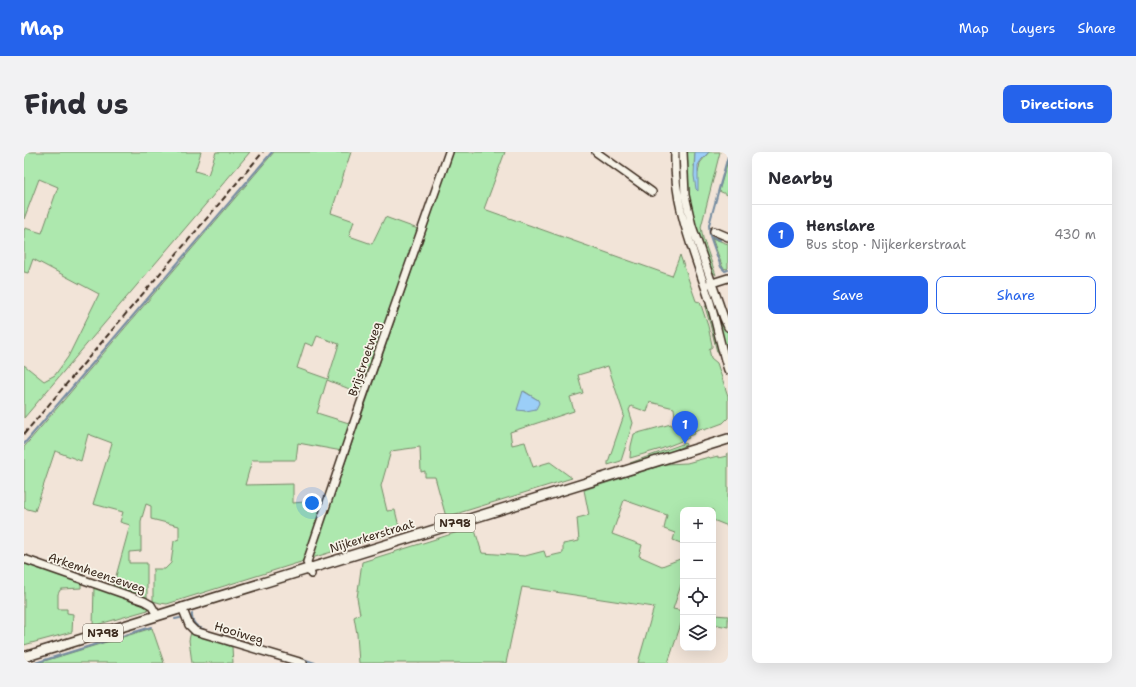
<!DOCTYPE html>
<meta charset="utf-8">
<style>
body{margin:0;font-family:"Shantell Sans",sans-serif;background:#f2f2f3;color:#2b2b33}
.controls{position:absolute;right:12px;bottom:12px;display:grid;overflow:hidden;border-radius:8px;box-shadow:0 4px 16px #0002}
.controls button{width:36px;height:36px;display:grid;place-items:center;padding:0;border:0;border-bottom:1px solid #e1e1e2;background:#fff;color:#2b2b33;font:20px sans-serif}
.you{position:absolute;left:288px;top:351px;width:14px;height:14px;margin:-10px;border:3px solid #fff;border-radius:50%;background:#1a73e8;box-shadow:0 0 0 6px #1a73e833}
.badge{display:grid;place-items:center;width:26px;height:26px;border-radius:50%;background:#2563eb;color:#fff;font-size:13px;font-weight:700}
.pin{position:absolute;translate:-50% -33px;filter:drop-shadow(0 1px 2px #0008)}
.pin::after{content:'';position:absolute;top:21px;width:14px;height:12px;background:inherit;clip-path:polygon(0 0,100% 0,50% 100%)}
.list{margin:0;padding:0;list-style:none}
h2{display:flex;justify-content:space-between;align-items:center;height:52px;margin:0;padding:0 16px;font-size:17px}
h2 small{font-size:13px;font-weight:400;color:#7c7c81}
.list li{display:grid;grid-template-columns:26px 1fr auto;gap:12px;align-items:center;box-sizing:border-box;height:60px;padding:0 16px;border-top:1px solid #e1e1e2}
.list b{display:block;font-size:15px;white-space:nowrap}
.list p{margin:0;font-size:13px;white-space:nowrap;color:#7c7c81}
.list em{font-size:13px;font-style:normal;color:#7c7c81}
.actions{display:flex;gap:8px;padding:12px 16px}
.actions a{flex:1;padding:9px 0;border:1px solid #2563eb;border-radius:8px;text-align:center;font-size:14px;color:#2563eb}
.actions .main{background:#2563eb;color:#fff}
.icon{flex:none;width:22px;height:22px;fill:none;stroke:currentColor;stroke-width:2;stroke-linecap:round;stroke-linejoin:round}
.map{position:relative;flex:none;width:704px;height:511px;overflow:hidden;border-radius:8px}
header{display:flex;align-items:center;gap:24px;box-sizing:border-box;height:56px;padding:0 20px;background:#2563eb;color:#fff}
header strong{font-size:19px}
nav{display:flex;gap:22px;margin-inline-start:auto;font-size:14px}
.intro{display:flex;align-items:center;justify-content:space-between;box-sizing:border-box;height:96px;padding:0 24px}
h1{margin:0;font-size:28px}
.button{padding:10px 18px;border-radius:8px;background:#2563eb;color:#fff;font-size:14px;font-weight:700}
main{display:flex;gap:24px;padding:0 24px}
aside{flex:1;background:#fff;border-radius:8px;box-shadow:0 4px 16px #0002}
.map>svg:first-child{display:block}
.green{fill:#ade8ae;stroke:#748966;fill-rule:evenodd}
.water{fill:#9bcef8;stroke:#758ca1}
.lines{fill:none;stroke-linecap:round;stroke-linejoin:round}
.stream{stroke:#758ca1;stroke-width:2}
.minor-casing{stroke:#3b2a1e;stroke-width:10}
.major-casing{stroke:#3b2a1e;stroke-width:12}
.minor{stroke:#f7f3e8;stroke-width:7}
.major{stroke:#f7f3e8;stroke-width:9}
.rail{stroke:#3b2a1e;stroke-width:2;stroke-dasharray:6 3;stroke-linecap:butt}
.labels{text-anchor:middle;stroke-width:3.5;stroke-linejoin:round;paint-order:stroke}
.shield{fill:#f7f3e8;stroke:#73665b;stroke-width:1}
.shield-label{font-size:11px;font-weight:bold;fill:#3b2a1e}
.street-label{font-size:12px;fill:#3b2a1e;stroke:#f7f3e8}
</style>
<header>
<strong>Map</strong>
<nav><a>Map</a><a>Layers</a><a>Share</a></nav>
</header>
<div class="intro"><h1>Find us</h1><a class="button">Directions</a></div>
<main>
<div class="map">
<svg width="704" height="511" viewBox="0 0 704 511">
<rect width="100%" height="100%" fill="#f2e4d8"/>
<filter id="ink" filterUnits="userSpaceOnUse"><feTurbulence type="fractalNoise" baseFrequency=".025" numOctaves="2"/><feDisplacementMap in="SourceGraphic" scale="8" xChannelSelector="R" yChannelSelector="G"/><feConvolveMatrix kernelMatrix="1 2 1 2 8 2 1 2 1" color-interpolation-filters="sRGB"/></filter>
<g filter="url(#ink)">
<path class="green" d="M0,0H177L171,19L184,23L192,0H226L0,266V213L20,229L31,223L44,205L75,142L9,107L4,121L0,120V79L1,76L18,81L34,35L15,27L0,67Z
M250,0H327L307,61L330,69L325,84L348,92L361,65L394,77L338,242L303,228L293,261L328,272L318,299L274,291L272,308H228L221,333L269,332V351L302,348L279,408L277,410L143,452L136,451L129,449V417H141L147,411L150,389L155,387V374L127,367V354L122,352L117,369V399L105,400V411H123V447L89,435L106,373L96,370L99,360L69,352L88,291L64,282L57,309L31,299L11,359L0,356V295ZM293,184L315,192L304,227L273,216L281,191L289,194Z
M429,0H481L460,57L648,124L656,103L672,149L676,150L684,174L688,193V195L685,197L687,206L693,211L704,244V266L699,271L680,278L679,276L670,279L671,282L664,284L665,286L637,297L606,306L607,294L610,282L647,272L649,276L652,274L650,256L626,250L623,260L607,254L605,258L609,271L597,309L584,313V310L600,263L584,214L554,223L559,241L546,245L550,259L486,280L488,293L501,290L509,315L526,310L548,326L422,365L411,325H401V319L397,320L396,295L367,299L357,334L363,359L371,358L376,379L288,406ZM500,239L514,248L502,259L497,258Z
M663,0H671L670,14L674,21L676,11L685,0H696L677,75L679,86L692,123C682,118 666,62 665,49C662,34 662,16 663,0Z
M704,8V43L695,39Z
M688,86L704,92V116L703,117L699,116Z
M692,149L704,178V212L688,150Z
M684,151L698,206L693,200L686,172L681,155Z
M661,291L662,293L646,300L608,312L606,311Z
M704,301V374L689,368V358H659V392L649,388L651,381L640,377L643,363L600,348L588,382L618,393L615,404L638,414L656,407L659,408V427L649,457L659,459V466L644,511H614L630,455L498,435L482,511H335L333,482L330,465L336,462L333,446L338,410L450,375L458,401L501,404L520,399L522,405L539,401V392L555,389L553,366L565,363L560,338L642,312L663,311L685,305L686,306L694,304V306L703,304L702,302Z
M0,411L57,431V436L38,437L36,438L34,442V457H43V461L49,462L48,480L0,493Z
M70,435L120,452L123,454L124,458L69,474Z
M689,463L704,464V475L689,472Z
M128,476L140,511H14Z
M167,480L208,495L209,511H168L165,488Z"/>
<path class="water" d="M671,0H685L678,7L674,13V39L672,37L670,24Z
M499,239L514,248L515,251L512,257L502,259L493,258Z"/>
<g class="lines">
<path class="stream" d="M704,4L685,73L686,84L697,115L701,119L704,118
M686,84L696,88
M0,292L248,0
M168,462C167,471 173,475 181,478
M151,467L156,466
M279,507L291,511
M11,511L127,475"/>
<g class="minor-casing">
<path id="minor" d="M572,0L628,40
M651,0C649,54 670,100 686,150C693,173 697,196 704,218
M659,0L661,43L668,74L700,166L704,175
M690,79L704,85
M685,132L704,126
M0,407L120,449L127,453L133,463
M287,422L283,410L336,253L425,0
M158,455L165,473L171,479L279,511"/>
</g>
<g class="major-casing">
<path id="major" d="M0,505L704,287"/>
</g>
<use href="#minor" class="minor"/>
<use href="#major" class="major"/>
<path class="rail" d="M0,282L239,0"/>
</g>
</g>
<g class="labels">
<g class="shield">
<rect x="411" y="362" width="40" height="18" rx="3"/>
<rect x="59" y="472" width="40" height="18" rx="3"/>
</g>
<g class="shield-label">
<text x="431" y="375">N798</text>
<text x="79" y="485">N798</text>
</g>
<g class="street-label">
<text transform="translate(341 207) rotate(-71)" y="4">Brijstroetweg</text>
<text transform="translate(348 384) rotate(-17)" y="4">Nijkerkerstraat</text>
<text transform="translate(73 421) rotate(19)" y="4">Arkemheenseweg</text>
<text transform="translate(215 481) rotate(17)" y="4">Hooiweg</text>
</g>
</g>
</svg>
<div class="controls">
<button>+</button>
<button>−</button>
<button><svg class="icon" aria-label="locate" viewBox="0 0 24 24"><circle cx="12" cy="12" r="6"/><path d="M12 2v4M12 18v4M2 12h4M18 12h4"/></svg></button>
<button><svg class="icon" aria-label="layers" viewBox="0 0 24 24"><path d="M12 4l9 5-9 5-9-5zM3 14l9 5 9-5"/></svg></button>
</div>
<div class="you"></div>
<div class="pin badge" style="left:661px;top:292px">1</div>
</div>
<aside>
<h2>Nearby<small></small></h2>
<ul class="list">
<li><span class="badge">1</span><div><b>Henslare</b><p>Bus stop · Nijkerkerstraat</p></div><em>430 m</em></li>
</ul>
<div class="actions"><a class="main">Save</a><a>Share</a></div>
</aside>
</main>
